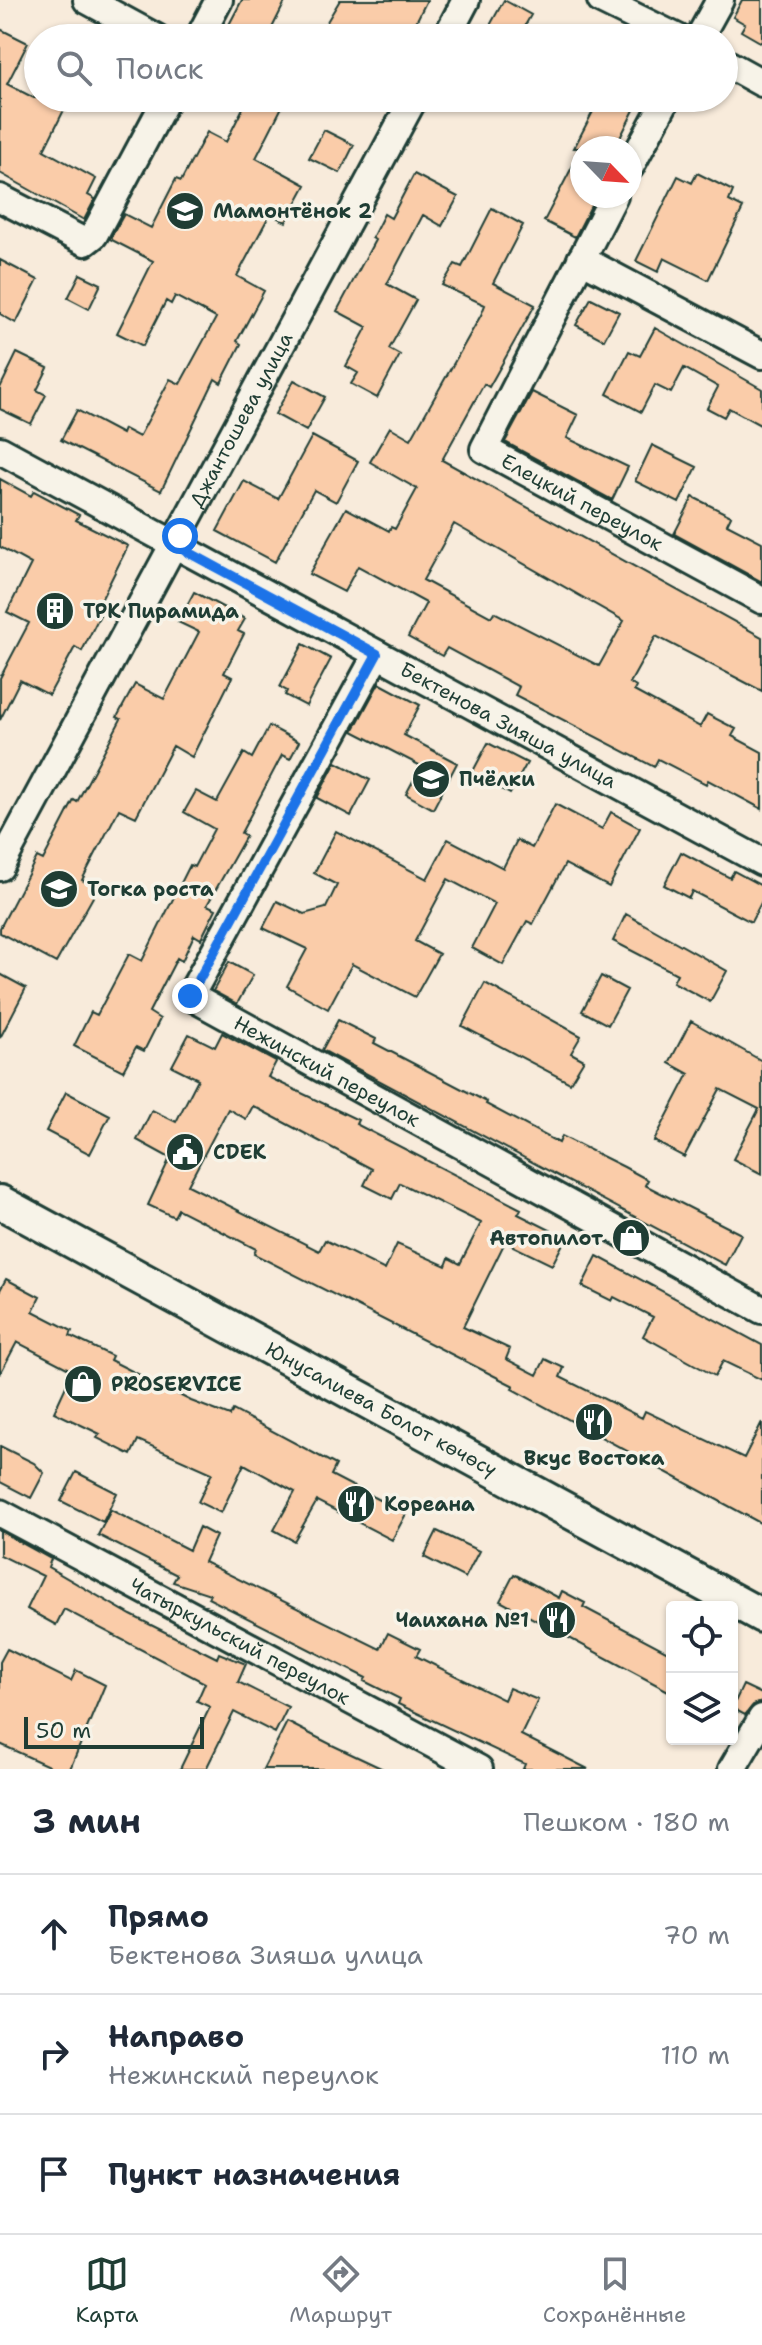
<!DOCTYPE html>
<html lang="ru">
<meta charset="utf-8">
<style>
body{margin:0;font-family:"Shantell Sans",sans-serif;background:#f2f2f3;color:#1f2937}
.controls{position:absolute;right:24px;bottom:24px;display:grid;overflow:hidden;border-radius:8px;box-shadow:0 2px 6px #0004}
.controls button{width:72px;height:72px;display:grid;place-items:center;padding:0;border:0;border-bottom:2px solid #e0e1e3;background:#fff;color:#1f2937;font:40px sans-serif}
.compass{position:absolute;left:570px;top:136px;width:72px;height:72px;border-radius:50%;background:#fff;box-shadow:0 2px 6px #0004;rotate:115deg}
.scale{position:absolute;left:24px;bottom:20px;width:180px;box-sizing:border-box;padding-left:8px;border:4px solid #1f3d34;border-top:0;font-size:22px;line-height:28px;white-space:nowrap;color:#1f3d34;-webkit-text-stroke:6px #f7f3e8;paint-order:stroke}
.stop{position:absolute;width:24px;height:24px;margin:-18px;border:6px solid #1a73e8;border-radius:50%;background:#fff}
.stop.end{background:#1a73e8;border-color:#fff;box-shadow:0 2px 8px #0008}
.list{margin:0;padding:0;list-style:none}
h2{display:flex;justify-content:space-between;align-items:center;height:104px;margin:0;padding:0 32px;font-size:34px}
h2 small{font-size:26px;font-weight:400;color:#747a83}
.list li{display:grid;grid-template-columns:52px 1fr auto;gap:24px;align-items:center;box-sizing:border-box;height:120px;padding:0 32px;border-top:2px solid #e0e1e3}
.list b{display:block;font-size:30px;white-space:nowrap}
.list p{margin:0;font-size:26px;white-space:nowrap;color:#747a83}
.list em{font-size:26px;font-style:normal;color:#747a83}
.icon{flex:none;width:44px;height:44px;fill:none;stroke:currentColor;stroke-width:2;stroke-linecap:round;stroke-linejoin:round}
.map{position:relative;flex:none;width:762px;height:1769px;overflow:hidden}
.search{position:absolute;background:#fff;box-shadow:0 2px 6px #0004;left:24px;right:24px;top:24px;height:88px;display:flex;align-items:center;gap:20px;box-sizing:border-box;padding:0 28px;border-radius:44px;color:#747a83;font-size:30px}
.sheet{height:464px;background:#fff}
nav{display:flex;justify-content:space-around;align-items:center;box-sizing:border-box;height:112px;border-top:2px solid #e0e1e3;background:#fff;font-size:22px;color:#747a83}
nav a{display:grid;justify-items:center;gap:4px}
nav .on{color:#1f3d34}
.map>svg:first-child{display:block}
.building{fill:#facca9;stroke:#1f3d34;stroke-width:2;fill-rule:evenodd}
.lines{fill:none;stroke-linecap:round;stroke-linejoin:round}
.minor-casing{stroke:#1f3d34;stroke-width:32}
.major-casing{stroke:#1f3d34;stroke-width:38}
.minor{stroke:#f7f3e8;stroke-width:26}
.major{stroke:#f7f3e8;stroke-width:32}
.route{stroke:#1a73e8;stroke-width:10}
.labels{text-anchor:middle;stroke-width:7;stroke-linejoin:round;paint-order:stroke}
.poi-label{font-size:20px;font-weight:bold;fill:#1f3d34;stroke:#f7f3e8;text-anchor:start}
.street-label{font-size:20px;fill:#1f3d34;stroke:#f7f3e8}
</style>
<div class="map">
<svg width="762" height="1769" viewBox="0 0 762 1769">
<rect width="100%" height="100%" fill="#f8ebdb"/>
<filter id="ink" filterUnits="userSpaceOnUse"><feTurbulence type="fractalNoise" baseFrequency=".0125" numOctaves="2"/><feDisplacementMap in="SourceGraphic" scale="16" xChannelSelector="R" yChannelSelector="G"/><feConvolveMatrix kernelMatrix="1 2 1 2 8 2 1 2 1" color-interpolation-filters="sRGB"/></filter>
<g filter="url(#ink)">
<path class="building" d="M242,0H286L267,38H222Z
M340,0H427L408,38H337L322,30Z
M504,0L531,15L518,38H483Z
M742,0H762V43L741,31L745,24L733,17Z
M0,29L28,43L7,84L34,98H70L44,150L96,179L88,195L95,199L84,220L0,173Z
M248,98H269L283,105L256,158L306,185L286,222L270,214L237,276L264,291L237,341L241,344L221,383L215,379L161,491L61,440L77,410L122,434L124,429L139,437L170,379L180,384L216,318L175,296L171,304L166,301L143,346L117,333L153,261L110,239L124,214L151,228L176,179L181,181L207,132L226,142Z
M600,98H640L615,148H582V196H596L575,237L544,221L582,148H574Z
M324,130L354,145L340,173L309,158Z
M697,173L733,191L729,201L743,208L708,280L664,258L658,272L636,261L678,176L692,183Z
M414,174L458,197L442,226L423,215L387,284L416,300L389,349L400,355L377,398L351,384L358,373L346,366L367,327L337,311L375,240L372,238L384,214L391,218Z
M492,208L523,225L493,283L535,305L489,387L484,384L442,460L762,637V691L656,636L630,683L636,687L634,691L700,727L707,714L736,729L732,736L762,752V809L708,780L706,784L658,759L654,767L515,695L519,687L447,648L442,656L408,637L426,603L358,566L344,592L309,574L346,508L389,531L391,527L395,529L417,489L370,462L390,427L411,439L481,315L485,305L442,285L455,264L462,267ZM454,524L624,621L599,666L494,612L491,617L423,580Z
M0,260L38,280L16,323L0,314Z
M80,274L101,284L89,309L68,298Z
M591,298L619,312L604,340L576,325Z
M655,328L762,389V426L729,408L724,417L707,408L718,387L684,368L671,393L655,385L641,412L607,394L629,351L640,356Z
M17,353L48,368L37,390L46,395L31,424L0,409V388Z
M294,380L325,397L306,431L275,414Z
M532,392L578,415L567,438L628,467L612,500L505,442Z
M312,436L358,461L336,502L314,490L275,562L217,531L244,481L278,499Z
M652,445L697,467L679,503L635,481Z
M0,479L31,496L34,491L79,515L76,520L128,546L97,608L102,611L82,651L75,647L49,695L20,680L0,720V678L29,623L7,612L31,564L0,547Z
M693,497L731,516L727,524L762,542V582L674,534Z
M194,592L245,619L238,631L244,634L224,673L232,677L192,757L173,746L136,817L119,809L82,880L98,888L56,963L0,933V928L37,857L43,860L74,800L77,802L121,719L117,717L135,684L164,699L199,632L178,622Z
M303,644L331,659L306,706L285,695L287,691L280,687Z
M379,683L420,705L404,735L457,763L433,809L406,794L421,766L353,731Z
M269,726L299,742L290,759L282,755L241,833L246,836L207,905L216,909L201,939L194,935L182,961L177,958L149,1012L160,1019L144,1051L136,1047L123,1071L74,1046L91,1012L97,1015L129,954L142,961L190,865L194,867L214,829L184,812L196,791L217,802L244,753L252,758Z
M488,743L527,763L510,794L472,773Z
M336,762L370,780L351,816L317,798Z
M555,804L602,829L611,812L640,828L609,887L565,864L533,924L527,921L503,965L472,948L495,904L448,879L415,941L439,954L415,997L352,964L328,1009L287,986L307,949L263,928L277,901L304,914L326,908L337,885L314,873L336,831L427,879L448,839L503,868L517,840L532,848Z
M681,852L730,878L734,871L762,886V901L751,922L692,891L689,898L664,885Z
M626,914L727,971L710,1002L673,982L677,974L613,941Z
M229,962L253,975L237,1004L213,991Z
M0,974L26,988L0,1038Z
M601,976L627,990L608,1025L582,1011Z
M485,983L581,1036L571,1053L584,1060L570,1083L462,1026Z
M338,1020L376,1039L374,1043L487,1102L486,1104L559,1143L562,1136L624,1167L648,1180L645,1185L741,1234L725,1265L322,1050Z
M691,1021L762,1061V1174L733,1159L759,1109L720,1089L684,1157L654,1141L689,1074L669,1063Z
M222,1033L276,1062L268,1077L358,1120L356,1124L521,1209L518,1214L566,1238L552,1265L505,1242L463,1327L510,1349L506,1359L537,1375L545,1359L564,1368L560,1377L642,1418L645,1411L744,1458L762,1422V1524L512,1389L514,1386L254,1254L256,1249L178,1209L174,1217L148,1205L170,1158L137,1140L152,1110L176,1122L198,1079L172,1066L189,1034L215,1047ZM253,1106L372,1169L364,1185L392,1199L400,1183L481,1223L460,1264L449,1258L446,1266L397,1244L385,1270L325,1240L319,1251L188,1185L228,1109L246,1119Z
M66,1092L110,1115L90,1154L46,1131Z
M597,1256L762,1345V1380L723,1361L715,1376L643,1336L653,1317L614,1297L612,1301L582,1286Z
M6,1279L40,1297L33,1311L72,1331L70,1336L112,1356L110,1360L191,1401L230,1416L233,1410L336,1465L331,1475L406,1514L392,1540L317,1501L294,1541L274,1530L295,1492L244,1464L221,1513L198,1502L212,1473L138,1440L131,1455L97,1438L100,1434L54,1412L73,1371L17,1342L0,1374V1290Z
M0,1446L34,1463L44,1473L31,1498L0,1482Z
M76,1472L117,1493L103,1522L61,1501Z
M111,1510L189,1550L199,1527L216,1536L204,1562L380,1649L388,1633L420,1649L416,1656L504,1700L509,1688L538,1700L521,1735L588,1769H523L525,1764L398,1704L400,1699L364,1681L366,1678L208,1598L210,1594L173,1582L177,1575L98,1535Z
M0,1531L51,1559L48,1567L131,1615L217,1658L219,1653L246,1664L238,1682L288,1707L275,1733L234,1712L206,1769H180L210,1707L197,1701L205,1683L64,1609L56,1625L27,1609L43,1576L0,1555Z
M437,1531L479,1551L465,1578L424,1557Z
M514,1574L559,1598L562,1591L585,1603L583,1607L672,1654V1693L500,1601Z
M7,1649L71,1681L76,1670L105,1685L70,1769H55L0,1744V1662Z
M743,1685L762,1694V1702L753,1705L745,1715L732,1708Z
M287,1722L332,1745L383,1769H263Z"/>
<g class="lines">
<g class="minor-casing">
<g id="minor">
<path d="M87,0L157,38"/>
<path d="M601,0L678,38"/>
<path d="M199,38L219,0"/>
<path d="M446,38L466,0"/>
<path d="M699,38L720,0"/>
<path d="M724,62L762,83"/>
<path d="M630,167L667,98"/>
<path id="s1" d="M614,196L484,449L762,600"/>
<path d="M0,198L85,242L94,235L167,98"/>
<path d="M581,259L762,355"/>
<path id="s2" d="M0,450L762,862"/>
<path id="s3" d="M377,654L190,996L762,1310"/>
<path id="s4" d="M0,867L414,98"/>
<path id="s5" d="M0,1513L479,1769"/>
<path d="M732,1769L762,1718"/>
</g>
</g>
<g class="major-casing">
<g id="major">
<path id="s6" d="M0,1202L762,1616"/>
</g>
</g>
<use href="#minor" class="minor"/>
<use href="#major" class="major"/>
</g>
</g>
<g class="lines" filter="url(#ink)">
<path class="route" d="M180,536L175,545L377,654L190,996"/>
</g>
<defs>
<g id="school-disc" transform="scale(2)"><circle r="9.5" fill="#1f3d34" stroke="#f7f3e8"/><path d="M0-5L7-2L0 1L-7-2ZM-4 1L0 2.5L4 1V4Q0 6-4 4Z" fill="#fff"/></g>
<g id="building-disc" transform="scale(2)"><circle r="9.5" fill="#1f3d34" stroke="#f7f3e8"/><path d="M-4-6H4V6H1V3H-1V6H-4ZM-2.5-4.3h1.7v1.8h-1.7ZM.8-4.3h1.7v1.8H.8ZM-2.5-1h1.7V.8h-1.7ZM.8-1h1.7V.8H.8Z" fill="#fff"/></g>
<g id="civic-disc" transform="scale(2)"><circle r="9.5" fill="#1f3d34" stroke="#f7f3e8"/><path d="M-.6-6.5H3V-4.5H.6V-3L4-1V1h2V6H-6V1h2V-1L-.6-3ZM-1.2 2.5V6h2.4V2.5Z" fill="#fff"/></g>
<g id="shop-disc" transform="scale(2)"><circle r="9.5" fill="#1f3d34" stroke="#f7f3e8"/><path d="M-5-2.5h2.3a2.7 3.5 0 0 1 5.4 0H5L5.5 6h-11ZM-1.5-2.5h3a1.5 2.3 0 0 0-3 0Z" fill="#fff"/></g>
<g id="restaurant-disc" transform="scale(2)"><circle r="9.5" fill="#1f3d34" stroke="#f7f3e8"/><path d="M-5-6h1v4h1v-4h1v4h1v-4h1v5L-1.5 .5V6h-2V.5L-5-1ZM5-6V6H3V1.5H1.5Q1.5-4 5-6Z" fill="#fff"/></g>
</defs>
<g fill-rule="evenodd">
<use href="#school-disc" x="185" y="211"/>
<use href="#building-disc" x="55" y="611"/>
<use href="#school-disc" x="431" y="779"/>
<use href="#school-disc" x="59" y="889"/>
<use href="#civic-disc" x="185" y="1152"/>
<use href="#shop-disc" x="631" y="1238"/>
<use href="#shop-disc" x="83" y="1384"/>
<use href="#restaurant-disc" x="594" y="1422"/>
<use href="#restaurant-disc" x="356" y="1504"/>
<use href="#restaurant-disc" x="557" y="1620"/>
</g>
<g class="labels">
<g class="poi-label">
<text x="213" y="218">Мамонтёнок 2</text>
<text x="83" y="618">ТРК Пирамида</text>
<text x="459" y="786">Пчёлки</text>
<text x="87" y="896">Тогка роста</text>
<text x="213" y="1159">CDEK</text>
<text x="603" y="1245" text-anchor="end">Автопилот</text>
<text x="111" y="1391">PROSERVICE</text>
<text x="594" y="1465" text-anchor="middle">Вкус Востока</text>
<text x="384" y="1511">Кореана</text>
<text x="529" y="1627" text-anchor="end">Чаихана №1</text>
</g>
<g class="street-label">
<text dy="7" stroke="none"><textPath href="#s4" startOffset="508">Джантошева улица</textPath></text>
<text dy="7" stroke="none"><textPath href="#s1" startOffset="396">Елецкий переулок</textPath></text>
<text dy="7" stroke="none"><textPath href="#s2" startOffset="578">Бектенова Зияша улица</textPath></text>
<text dy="7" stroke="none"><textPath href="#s3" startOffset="546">Нежинский переулок</textPath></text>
<text dy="7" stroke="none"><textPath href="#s6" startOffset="434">Юнусалиева Болот көчөсү</textPath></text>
<text dy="7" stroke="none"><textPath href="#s5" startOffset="272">Чатыркульский переулок</textPath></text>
</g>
</g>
</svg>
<div class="controls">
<button><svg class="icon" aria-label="locate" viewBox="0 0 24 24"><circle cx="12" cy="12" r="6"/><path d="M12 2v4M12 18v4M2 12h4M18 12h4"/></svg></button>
<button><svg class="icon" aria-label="layers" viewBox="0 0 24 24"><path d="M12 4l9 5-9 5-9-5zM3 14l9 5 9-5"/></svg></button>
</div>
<svg class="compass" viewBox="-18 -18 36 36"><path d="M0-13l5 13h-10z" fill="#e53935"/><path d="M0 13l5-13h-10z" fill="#747a83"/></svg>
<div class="scale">50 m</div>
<div class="stop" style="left:180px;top:536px"></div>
<div class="stop end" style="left:190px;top:996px"></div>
<div class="search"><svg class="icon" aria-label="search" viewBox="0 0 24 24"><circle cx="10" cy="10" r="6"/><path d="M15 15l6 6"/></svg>Поиск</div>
</div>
<section class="sheet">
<h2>3 мин<small>Пешком · 180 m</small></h2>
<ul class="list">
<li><svg class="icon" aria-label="ahead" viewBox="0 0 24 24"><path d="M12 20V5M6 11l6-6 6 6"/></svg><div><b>Прямо</b><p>Бектенова Зияша улица</p></div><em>70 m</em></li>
<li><svg class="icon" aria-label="right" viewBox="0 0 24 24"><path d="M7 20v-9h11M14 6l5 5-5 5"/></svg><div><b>Направо</b><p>Нежинский переулок</p></div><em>110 m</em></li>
<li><svg class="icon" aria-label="arrive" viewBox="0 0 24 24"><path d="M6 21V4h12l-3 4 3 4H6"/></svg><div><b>Пункт назначения</b></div></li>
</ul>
</section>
<nav>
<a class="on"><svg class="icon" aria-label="map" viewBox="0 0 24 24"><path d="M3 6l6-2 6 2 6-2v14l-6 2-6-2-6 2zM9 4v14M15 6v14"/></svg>Карта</a>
<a><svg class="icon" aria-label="directions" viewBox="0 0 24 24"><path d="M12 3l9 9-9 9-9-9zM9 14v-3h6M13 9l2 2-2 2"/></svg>Маршрут</a>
<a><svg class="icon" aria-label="saved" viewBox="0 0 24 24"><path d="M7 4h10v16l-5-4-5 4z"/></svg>Сохранённые</a>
</nav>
